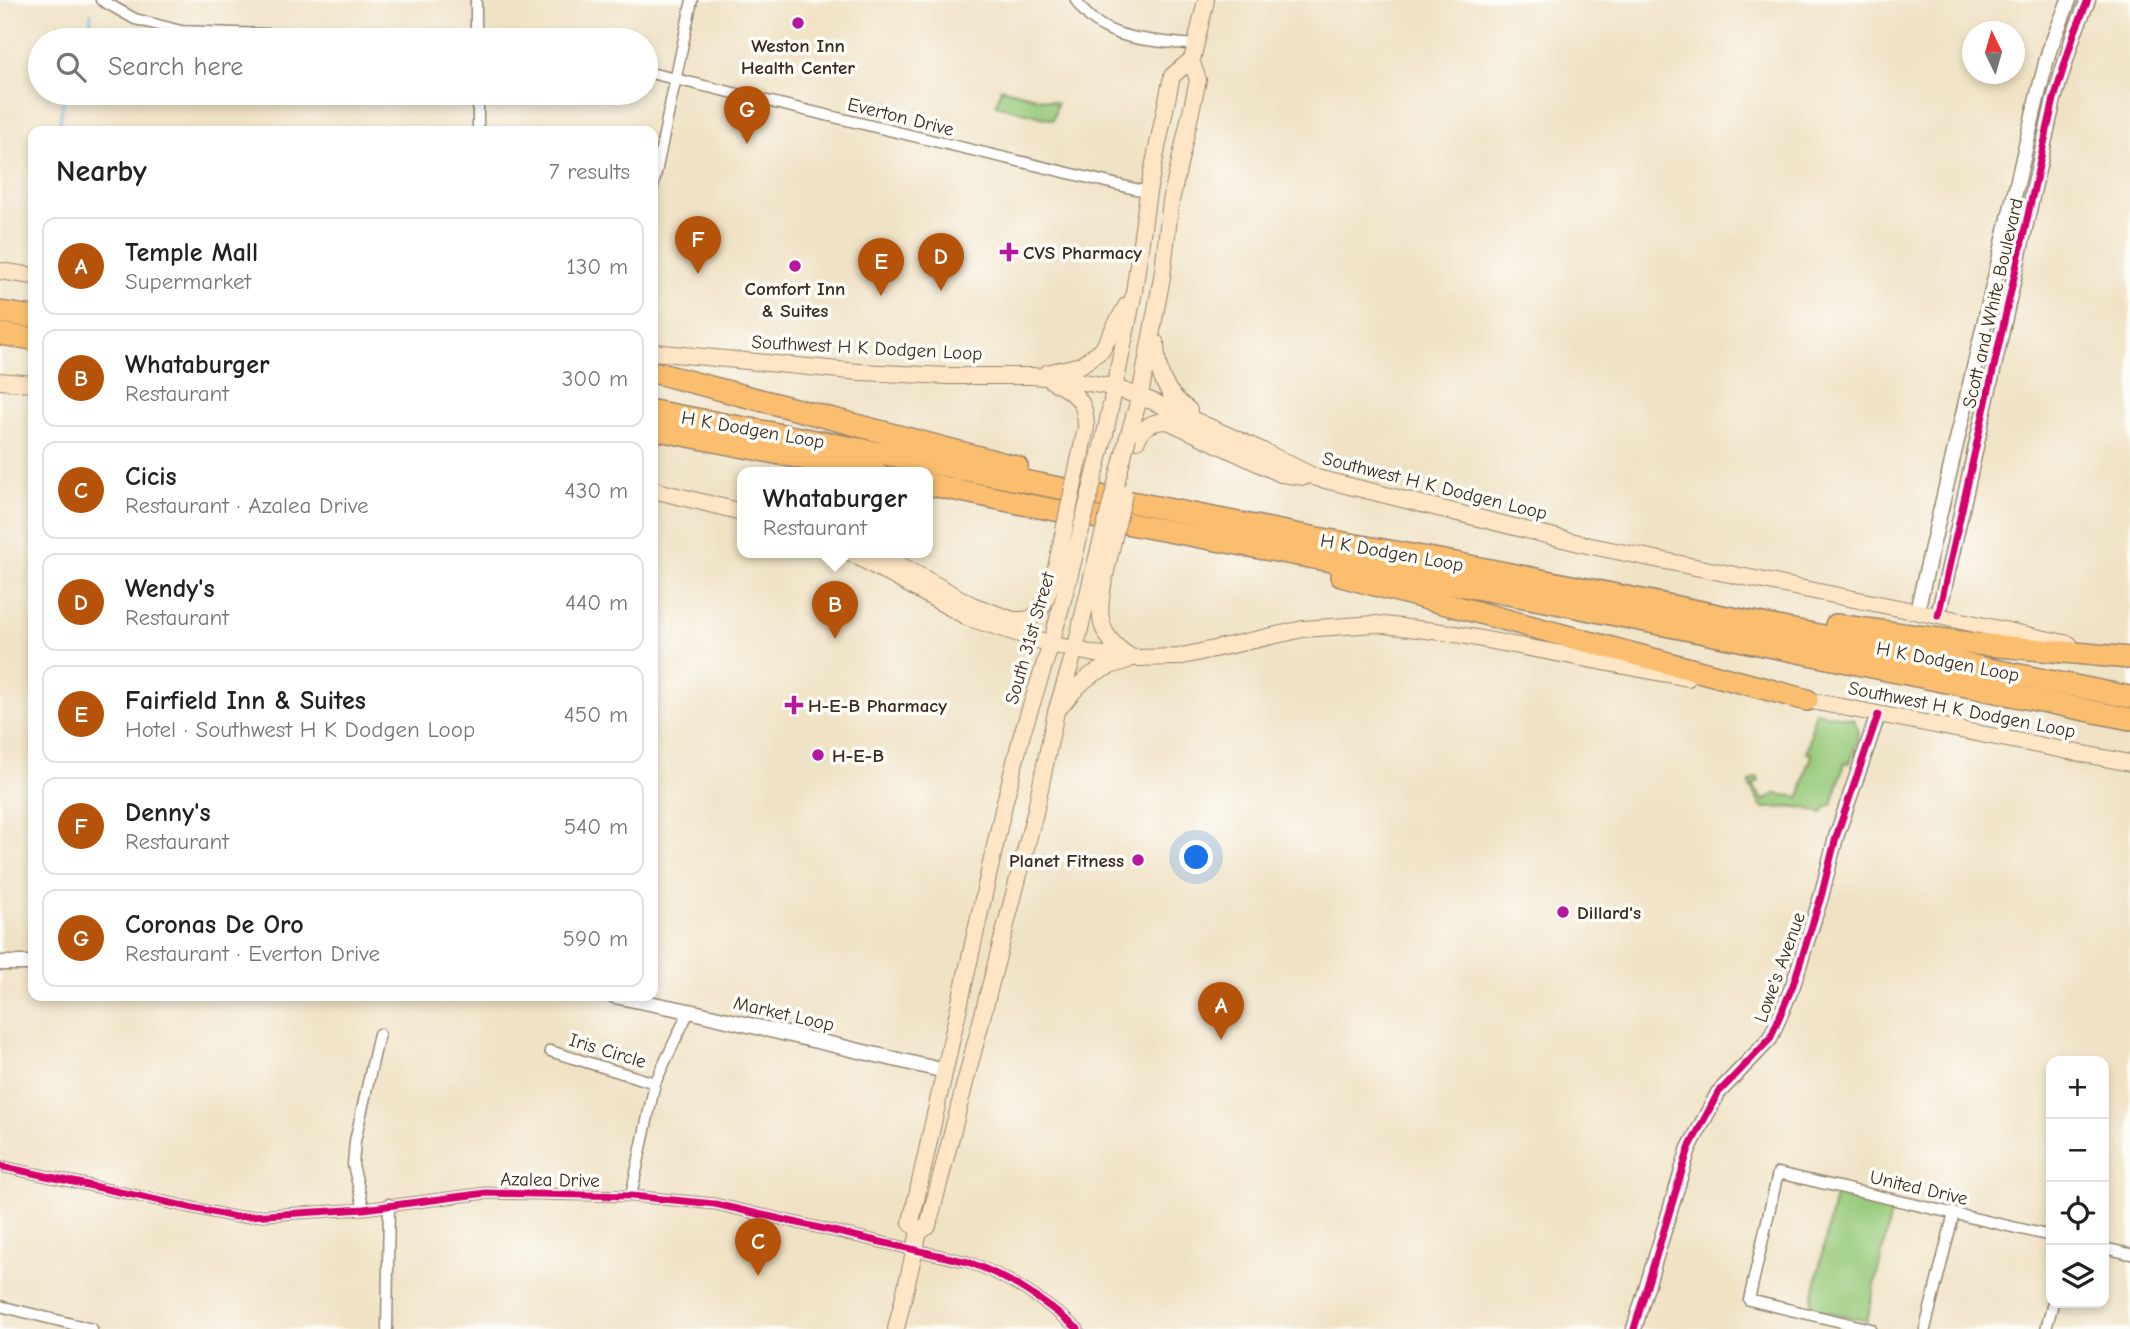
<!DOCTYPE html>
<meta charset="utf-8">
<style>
body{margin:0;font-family:"Comic Neue",sans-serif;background:#f2f2f2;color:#222}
.controls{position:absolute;right:21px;bottom:21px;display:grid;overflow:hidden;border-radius:14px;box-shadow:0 4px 10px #0003}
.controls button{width:63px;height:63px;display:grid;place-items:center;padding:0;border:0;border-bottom:2px solid #e0e0e0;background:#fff;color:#222;font:35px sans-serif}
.compass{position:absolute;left:1962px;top:21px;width:63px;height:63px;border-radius:50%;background:#fff;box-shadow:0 4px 10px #0003;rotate:355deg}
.you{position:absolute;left:1197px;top:858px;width:24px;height:24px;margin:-18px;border:5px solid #fff;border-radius:50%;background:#1a73e8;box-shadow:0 0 0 10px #1a73e833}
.badge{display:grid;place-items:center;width:46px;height:46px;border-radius:50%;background:#b45309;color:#fff;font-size:23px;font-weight:700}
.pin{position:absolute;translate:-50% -58px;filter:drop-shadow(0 2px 4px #0008)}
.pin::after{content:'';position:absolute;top:37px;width:24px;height:21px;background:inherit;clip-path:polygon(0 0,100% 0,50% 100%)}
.popup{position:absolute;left:737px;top:467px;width:196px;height:91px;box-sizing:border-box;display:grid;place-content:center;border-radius:14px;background:#fff;filter:drop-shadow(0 2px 5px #0005);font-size:23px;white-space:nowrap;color:#767676}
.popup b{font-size:26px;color:#222}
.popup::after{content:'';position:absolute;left:50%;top:100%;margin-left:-14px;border:14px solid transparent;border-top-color:#fff}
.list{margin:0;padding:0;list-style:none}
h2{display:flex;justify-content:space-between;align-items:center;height:91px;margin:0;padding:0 28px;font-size:30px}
h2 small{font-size:23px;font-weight:400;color:#767676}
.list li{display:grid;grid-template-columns:46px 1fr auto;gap:21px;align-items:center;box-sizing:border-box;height:98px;margin:0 14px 14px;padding:0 14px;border:2px solid #e0e0e0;border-radius:14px}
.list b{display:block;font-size:26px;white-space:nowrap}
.list p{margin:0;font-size:23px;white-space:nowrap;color:#767676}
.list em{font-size:23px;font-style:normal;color:#767676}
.icon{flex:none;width:38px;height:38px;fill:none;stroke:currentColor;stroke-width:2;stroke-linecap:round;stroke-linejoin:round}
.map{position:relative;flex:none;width:2130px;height:1329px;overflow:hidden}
.search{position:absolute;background:#fff;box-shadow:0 4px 10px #0003;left:28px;top:28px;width:630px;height:77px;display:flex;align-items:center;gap:18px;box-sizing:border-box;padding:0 24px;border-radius:38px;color:#767676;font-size:26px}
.panel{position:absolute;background:#fff;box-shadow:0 4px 10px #0003;left:28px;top:126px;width:630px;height:875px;border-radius:14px}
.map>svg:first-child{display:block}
.green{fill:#97ca7a;stroke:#697a4c;stroke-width:2}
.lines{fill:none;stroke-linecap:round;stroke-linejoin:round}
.stream{stroke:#6db7e6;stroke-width:2.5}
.minor-casing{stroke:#968671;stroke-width:13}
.tertiary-casing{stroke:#968671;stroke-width:17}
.secondary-casing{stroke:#968671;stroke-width:18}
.motorway-casing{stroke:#968671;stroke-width:24}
.minor{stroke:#fff;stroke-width:10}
.tertiary{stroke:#fff;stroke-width:14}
.secondary{stroke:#fde5c5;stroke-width:16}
.motorway{stroke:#fbbe6e;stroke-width:21}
.secondary-bridge-casing{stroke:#968671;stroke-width:18;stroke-linecap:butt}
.secondary-bridge{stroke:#fde5c5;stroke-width:16}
.cycleway-casing{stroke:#fdfcf7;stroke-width:11}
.cycleway{stroke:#d6006c;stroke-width:7}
.poi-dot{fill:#b5179e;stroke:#fdfcf7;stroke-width:2.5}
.labels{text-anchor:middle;stroke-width:7;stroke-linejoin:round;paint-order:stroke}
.poi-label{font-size:19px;font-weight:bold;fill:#3b2a1e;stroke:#fdfcf7;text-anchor:start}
.street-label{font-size:19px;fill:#3b2a1e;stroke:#fdfcf7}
</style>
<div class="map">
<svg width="2130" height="1329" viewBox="0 0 2130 1329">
<rect width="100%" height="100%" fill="#fdfcf7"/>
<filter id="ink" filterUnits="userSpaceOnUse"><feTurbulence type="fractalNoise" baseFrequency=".0143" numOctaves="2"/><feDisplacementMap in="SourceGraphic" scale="14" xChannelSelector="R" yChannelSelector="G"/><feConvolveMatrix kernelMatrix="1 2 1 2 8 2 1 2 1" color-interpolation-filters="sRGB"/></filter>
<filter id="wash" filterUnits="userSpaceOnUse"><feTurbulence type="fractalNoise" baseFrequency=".00686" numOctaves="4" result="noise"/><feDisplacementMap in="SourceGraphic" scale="28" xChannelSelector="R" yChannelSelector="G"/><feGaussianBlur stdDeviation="1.57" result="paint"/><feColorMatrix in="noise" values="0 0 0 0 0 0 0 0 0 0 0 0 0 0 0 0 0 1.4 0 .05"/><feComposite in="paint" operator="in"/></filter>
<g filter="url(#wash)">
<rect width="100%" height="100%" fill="#f0e2c4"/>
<path class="green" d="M1001,88L1057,103L1053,120L996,105Z
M1815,712L1853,719C1863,733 1855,748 1850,763L1845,762L1832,804L1825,808L1823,813L1802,807L1765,808L1761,806L1749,785L1750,782L1757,777L1759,781L1753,786L1764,801L1775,794L1800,797L1808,763H1810L1812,754L1807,753Z
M1836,1192L1893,1204L1867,1321L1810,1308Z"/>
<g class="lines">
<path class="stream" d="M91,13L90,30L93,40
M59,131L62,106L67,93"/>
</g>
</g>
<g filter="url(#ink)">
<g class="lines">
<g class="minor-casing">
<path id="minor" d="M101,0L135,19L181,31L427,40
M476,0V40
M1076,0C1100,42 1152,40 1195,45
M646,72L1148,192
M478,93V131
M653,187L692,0
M550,1051L655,1083
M0,1166L235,1217L364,1209L486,1193L631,1196L715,1204L968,1262C1010,1277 1044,1301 1078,1329
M631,1196L655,1083L689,1011
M364,1209L353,1165L355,1141L379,1034
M2104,1248L2130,1254
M0,1306L92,1329
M387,1329L389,1204
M1871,1329L1749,1300L1778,1173L2051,1236
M1925,1329L1954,1213
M2046,1329L2053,1303"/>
</g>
<g class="tertiary-casing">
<path id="tertiary" d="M1917,611L2038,94L2049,51L2069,0
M1938,616L2054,99L2074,34L2088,0
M0,963H33
M614,996L689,1011L945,1071
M1634,1329L1689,1148L1718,1093L1770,1039L1793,985L1821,897L1836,837L1878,715"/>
</g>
<g class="secondary-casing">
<path id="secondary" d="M0,271L33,276
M1156,343C1157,373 1164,393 1189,410
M653,352L860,372L948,376H1031L1059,378L1113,387L1154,402L1263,451L1317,478L1591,546L1938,616L2069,644
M1047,373L1081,365L1102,350L1126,306
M0,381L33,384
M1052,381C1076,394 1086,399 1086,428
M1105,434L1134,292L1148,192L1172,76L1191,60L1193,56L1206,0
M1128,437L1140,396L1162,277L1171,201L1198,80L1191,60
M1137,440C1143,426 1153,421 1168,421L1281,474L1304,477
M653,490L742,512
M851,553L969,618L1051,644L1094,654L1137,658L1178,657L1303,629L1376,624L1450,633L1688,678
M865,555L888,558L972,605L1013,620H1022L1030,619L1039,612L1045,601L1055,572
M1104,580C1097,615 1097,635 1129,656
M1796,698L2130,763
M1062,705C1085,676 1093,671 1128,660
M919,1232L911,1222L1004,805L1022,734L1051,644L1070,574
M896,1329L919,1232L928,1226L1035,813L1056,712L1075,650L1092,577"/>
</g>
<g class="motorway-casing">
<path id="motorway" d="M0,312L33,317
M0,334L33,339
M653,372L1017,467
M653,411L854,448L1295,534L1450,562L2130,697
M653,429L877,473
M928,484L1028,505L1546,601L2130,719
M1341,576L1807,700
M1836,625L1976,644L2130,658"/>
</g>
<use href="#minor" class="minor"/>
<use href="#tertiary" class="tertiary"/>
<use href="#secondary" class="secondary"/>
<use href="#motorway" class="motorway"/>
<g class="secondary-bridge-casing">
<path id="secondary-bridge" d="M1055,572L1086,428
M1070,574L1105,434
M1092,577L1128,437
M1104,580L1124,494"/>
</g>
<use href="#secondary-bridge" class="secondary-bridge"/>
<g class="cycleway-casing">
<path id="cycleway" d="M1938,616L2054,99L2074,34L2088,0
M0,1166L235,1217L364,1209L486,1193L631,1196L715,1204L968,1262C1010,1277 1044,1301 1078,1329
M1634,1329L1689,1148L1718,1093L1770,1039L1793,985L1821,897L1836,837L1878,715"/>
</g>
<use href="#cycleway" class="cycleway"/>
</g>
</g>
<g class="poi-dot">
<circle cx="798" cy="23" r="7"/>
<path d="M1005.5 241.5h7v7h7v7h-7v7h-7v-7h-7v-7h7z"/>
<circle cx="795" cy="266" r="7"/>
<path d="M790.5 694.5h7v7h7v7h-7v7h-7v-7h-7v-7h7z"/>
<circle cx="818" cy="755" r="7"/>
<circle cx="1138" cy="860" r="7"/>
<circle cx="1563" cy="912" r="7"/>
</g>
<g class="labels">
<g class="poi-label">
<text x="798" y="52" text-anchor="middle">Weston Inn<tspan x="798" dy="22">Health Center</tspan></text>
<text x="1023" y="259">CVS Pharmacy</text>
<text x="795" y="295" text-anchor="middle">Comfort Inn<tspan x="795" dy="22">&amp; Suites</tspan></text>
<text x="808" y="712">H-E-B Pharmacy</text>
<text x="832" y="762">H-E-B</text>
<text x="1124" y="867" text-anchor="end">Planet Fitness</text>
<text x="1577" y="919">Dillard's</text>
</g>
<g class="street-label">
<text transform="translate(901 116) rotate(14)" y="7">Everton Drive</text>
<text transform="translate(1992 303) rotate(-77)" y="7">Scott and White Boulevard</text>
<text transform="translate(867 347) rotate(3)" y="7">Southwest H K Dodgen Loop</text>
<text transform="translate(753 429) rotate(10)" y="7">H K Dodgen Loop</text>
<text transform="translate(1435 485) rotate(14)" y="7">Southwest H K Dodgen Loop</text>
<text transform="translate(1392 552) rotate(10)" y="7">H K Dodgen Loop</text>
<text transform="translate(1029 638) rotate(-74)" y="7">South 31st Street</text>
<text transform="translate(1948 661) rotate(11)" y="7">H K Dodgen Loop</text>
<text transform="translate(1962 709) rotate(11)" y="7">Southwest H K Dodgen Loop</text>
<text transform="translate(1779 967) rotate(-70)" y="7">Lowe's Avenue</text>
<text transform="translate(784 1013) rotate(13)" y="7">Market Loop</text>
<text transform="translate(608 1050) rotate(17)" y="7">Iris Circle</text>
<text transform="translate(550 1179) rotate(1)" y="7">Azalea Drive</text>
<text transform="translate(1919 1187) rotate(13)" y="7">United Drive</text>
</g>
</g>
</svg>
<div class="controls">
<button>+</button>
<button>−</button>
<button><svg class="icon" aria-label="locate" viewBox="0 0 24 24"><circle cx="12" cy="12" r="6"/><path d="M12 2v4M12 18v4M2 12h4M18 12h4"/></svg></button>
<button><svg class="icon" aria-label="layers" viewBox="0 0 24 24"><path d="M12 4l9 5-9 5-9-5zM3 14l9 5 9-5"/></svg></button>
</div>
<svg class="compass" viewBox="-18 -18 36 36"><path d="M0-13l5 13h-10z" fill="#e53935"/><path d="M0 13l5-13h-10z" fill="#767676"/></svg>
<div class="you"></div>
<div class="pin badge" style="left:1221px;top:1040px">A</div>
<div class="pin badge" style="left:835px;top:639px">B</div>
<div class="popup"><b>Whataburger</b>Restaurant</div>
<div class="pin badge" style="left:758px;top:1276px">C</div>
<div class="pin badge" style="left:941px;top:291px">D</div>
<div class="pin badge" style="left:881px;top:296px">E</div>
<div class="pin badge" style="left:698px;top:274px">F</div>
<div class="pin badge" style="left:747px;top:144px">G</div>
<div class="search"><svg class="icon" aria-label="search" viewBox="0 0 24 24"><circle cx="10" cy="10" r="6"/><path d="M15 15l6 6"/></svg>Search here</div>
<section class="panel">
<h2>Nearby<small>7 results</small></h2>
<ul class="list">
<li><span class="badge">A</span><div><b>Temple Mall</b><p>Supermarket</p></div><em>130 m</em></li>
<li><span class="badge">B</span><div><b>Whataburger</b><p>Restaurant</p></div><em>300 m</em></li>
<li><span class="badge">C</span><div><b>Cicis</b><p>Restaurant · Azalea Drive</p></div><em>430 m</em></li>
<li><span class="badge">D</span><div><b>Wendy's</b><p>Restaurant</p></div><em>440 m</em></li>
<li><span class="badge">E</span><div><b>Fairfield Inn &amp; Suites</b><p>Hotel · Southwest H K Dodgen Loop</p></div><em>450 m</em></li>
<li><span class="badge">F</span><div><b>Denny's</b><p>Restaurant</p></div><em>540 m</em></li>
<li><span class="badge">G</span><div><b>Coronas De Oro</b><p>Restaurant · Everton Drive</p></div><em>590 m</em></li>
</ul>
</section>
</div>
